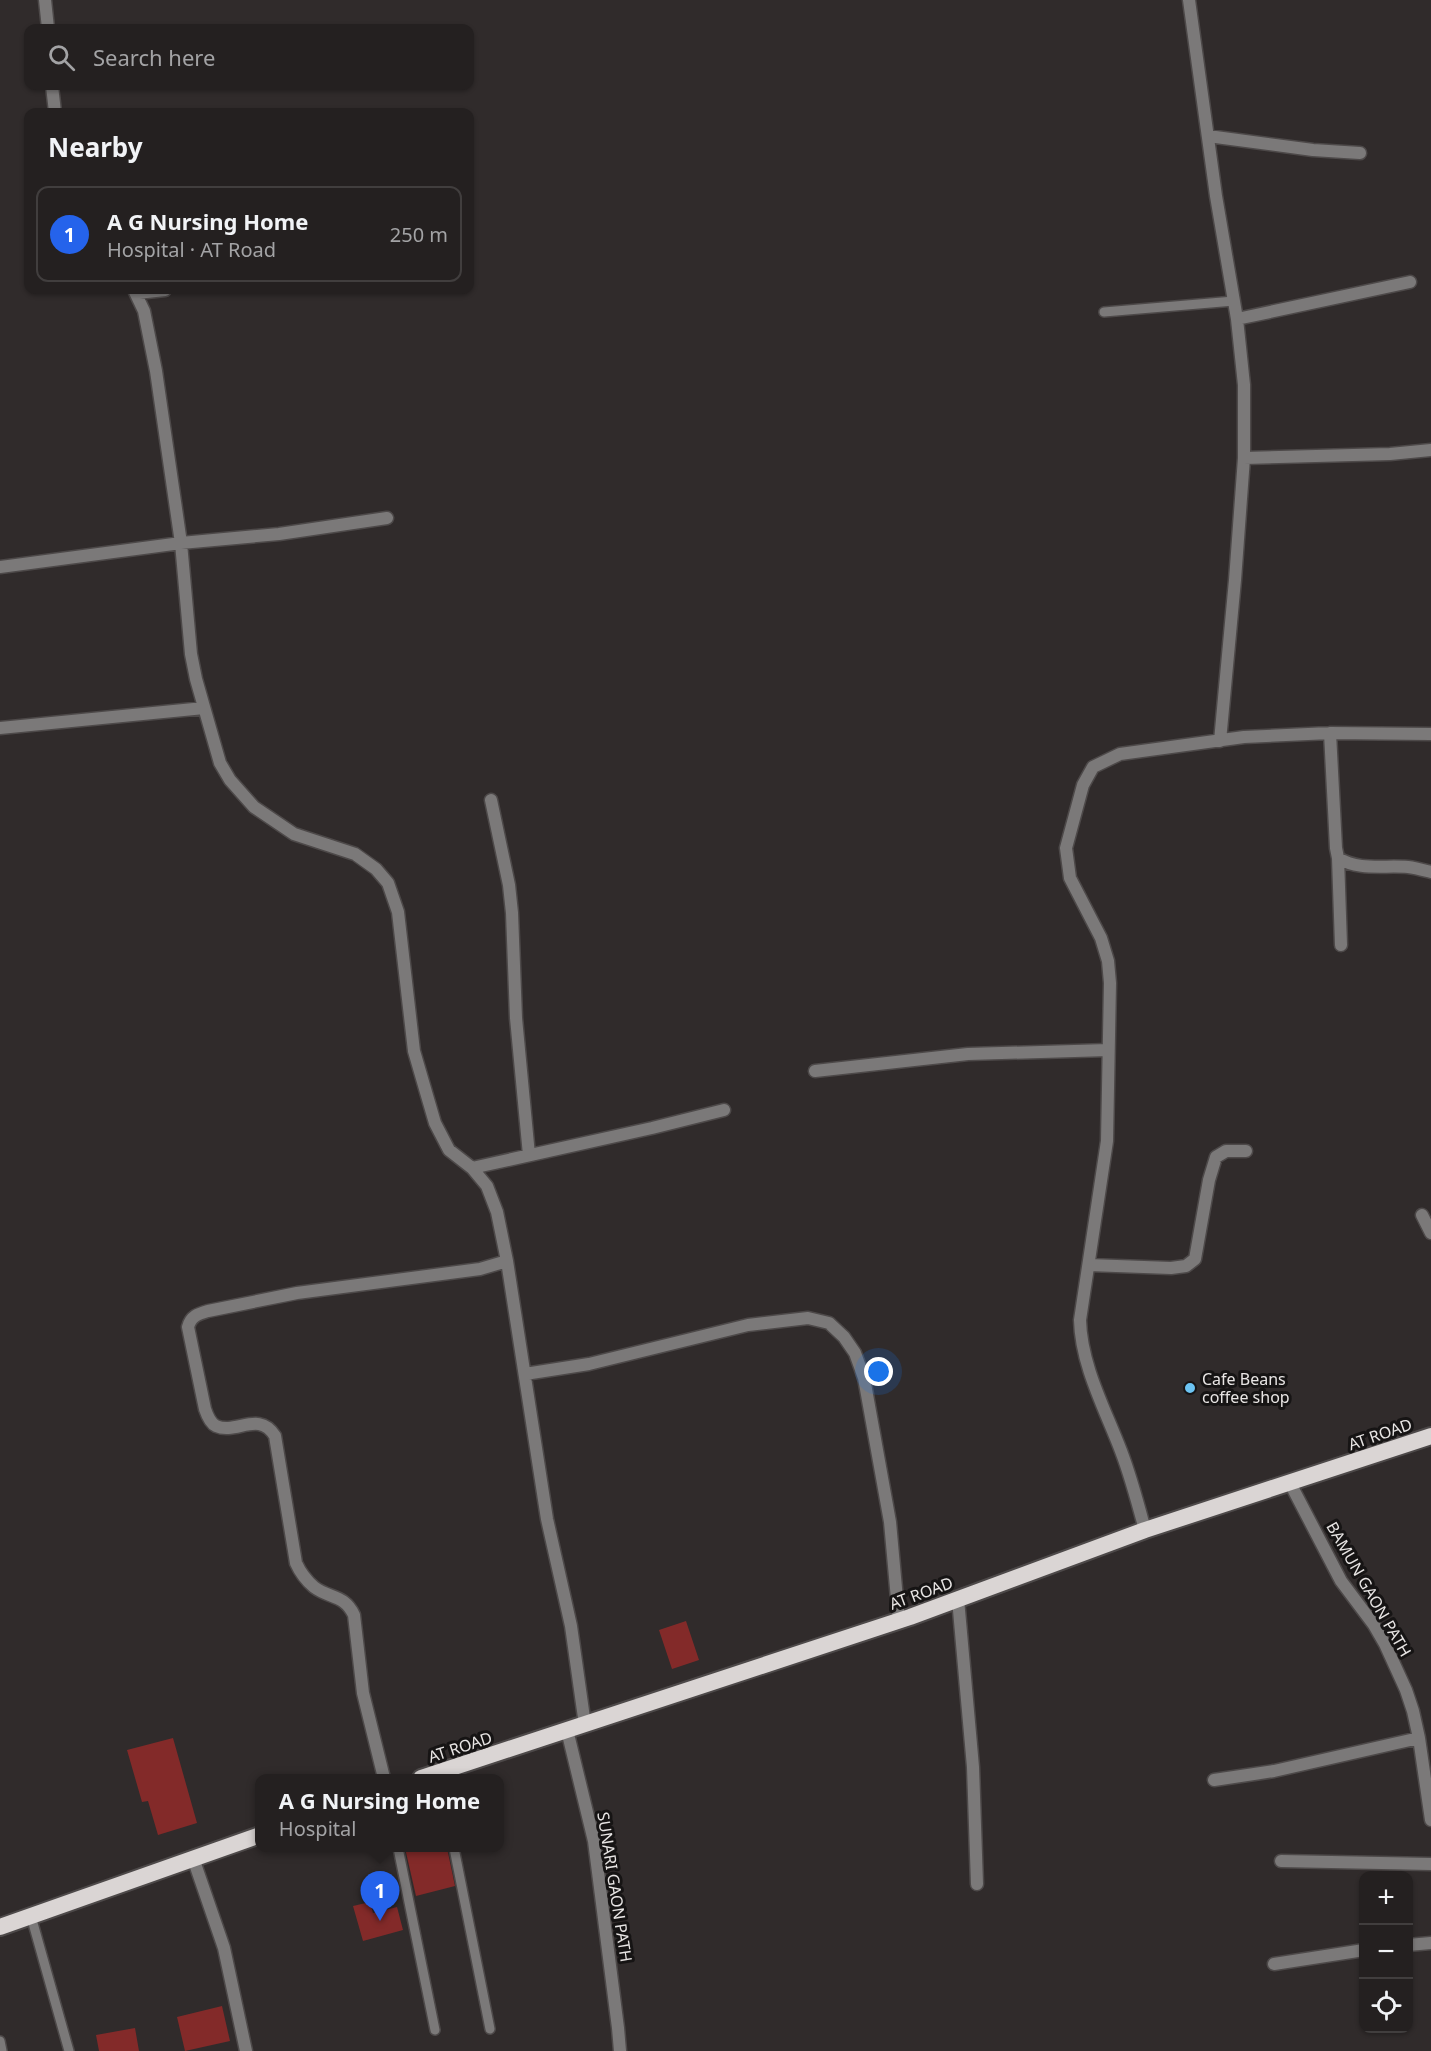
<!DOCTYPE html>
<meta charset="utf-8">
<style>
body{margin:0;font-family:"Noto Sans",sans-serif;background:#2c2829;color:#f1f3f6}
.controls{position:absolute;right:18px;bottom:18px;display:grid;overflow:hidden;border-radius:12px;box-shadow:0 2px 4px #0004}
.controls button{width:54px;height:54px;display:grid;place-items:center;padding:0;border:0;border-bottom:2px solid #413e3e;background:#242020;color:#f1f3f6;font:30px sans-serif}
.you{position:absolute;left:879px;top:1372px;width:21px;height:21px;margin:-15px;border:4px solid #fff;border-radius:50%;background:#1a73e8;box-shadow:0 0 0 9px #1a73e833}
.badge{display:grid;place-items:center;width:39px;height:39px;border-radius:50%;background:#2563eb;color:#fff;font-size:20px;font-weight:700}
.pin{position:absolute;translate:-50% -50px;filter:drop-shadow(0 2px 3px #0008)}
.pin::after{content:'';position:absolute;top:32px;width:21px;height:18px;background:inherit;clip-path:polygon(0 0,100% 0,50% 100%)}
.popup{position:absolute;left:255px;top:1774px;width:249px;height:78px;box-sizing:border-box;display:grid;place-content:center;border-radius:12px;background:#242020;filter:drop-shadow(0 2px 4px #0005);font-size:20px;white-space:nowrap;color:#a3a3a5}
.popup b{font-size:22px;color:#f1f3f6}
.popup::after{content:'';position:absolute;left:50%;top:100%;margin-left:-12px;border:12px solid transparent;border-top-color:#242020}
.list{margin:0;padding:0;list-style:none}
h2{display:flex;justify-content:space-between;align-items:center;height:78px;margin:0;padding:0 24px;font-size:26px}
h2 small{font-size:20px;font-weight:400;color:#a3a3a5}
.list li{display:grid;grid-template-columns:39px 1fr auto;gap:18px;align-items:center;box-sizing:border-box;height:96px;margin:0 12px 12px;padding:0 12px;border:2px solid #413e3e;border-radius:12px}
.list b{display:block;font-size:22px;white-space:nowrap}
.list p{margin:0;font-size:20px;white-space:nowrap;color:#a3a3a5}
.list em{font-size:20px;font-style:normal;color:#a3a3a5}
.icon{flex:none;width:33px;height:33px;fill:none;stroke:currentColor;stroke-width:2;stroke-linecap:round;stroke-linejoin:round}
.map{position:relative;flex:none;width:1431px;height:2051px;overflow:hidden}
.search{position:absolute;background:#242020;box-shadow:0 2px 4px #0004;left:24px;top:24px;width:450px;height:66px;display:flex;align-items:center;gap:15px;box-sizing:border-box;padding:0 21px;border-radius:12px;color:#a3a3a5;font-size:22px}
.panel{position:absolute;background:#242020;box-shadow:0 2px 4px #0004;left:24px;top:108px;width:450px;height:186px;border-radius:12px}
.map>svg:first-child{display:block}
.building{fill:#832a29}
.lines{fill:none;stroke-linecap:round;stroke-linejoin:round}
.service-casing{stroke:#4d4949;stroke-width:12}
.minor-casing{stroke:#4d4949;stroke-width:15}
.tertiary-casing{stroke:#4d4949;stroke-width:15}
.trunk-casing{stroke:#4d4949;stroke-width:20}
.service{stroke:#7b7979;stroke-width:9}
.minor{stroke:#7b7979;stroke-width:12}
.tertiary{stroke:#7b7979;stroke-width:12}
.trunk{stroke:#dad5d4;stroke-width:16}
.poi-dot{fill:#6cc3f2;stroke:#161414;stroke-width:2}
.labels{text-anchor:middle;stroke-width:6;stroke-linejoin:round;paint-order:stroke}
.poi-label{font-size:16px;fill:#e8e5e4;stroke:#161414;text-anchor:start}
.street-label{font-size:16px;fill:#e8e5e4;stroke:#161414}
</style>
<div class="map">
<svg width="1431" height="2051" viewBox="0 0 1431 2051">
<rect width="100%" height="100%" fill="#302b2b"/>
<path class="building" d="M686,1621L699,1660L672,1669L659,1630Z
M173,1738L197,1823L158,1835L148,1801L142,1802L127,1750Z
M405,1848H447L455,1886L416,1896Z
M370,1902L373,1913L397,1907L403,1930L363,1941L353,1906Z
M222,2006L230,2041L185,2051L177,2017Z
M135,2028L139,2051H99L96,2035Z"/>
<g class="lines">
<g class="service-casing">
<path id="service" d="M1104,312L1234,301
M398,1848L435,2030
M454,1848L490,2029
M31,1916L69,2051
M0,2041L2,2051"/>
</g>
<g class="minor-casing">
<path id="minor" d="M45,0L48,28
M1189,0L1216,196L1237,319L1244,385V458L1235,580L1220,741
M52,86L55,112
M1208,136L1313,150L1360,153
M134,290L144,311L156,371L181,543L191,654L196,679L220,763L230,780L254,807L294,834L355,854L376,869L388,883L398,912L414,1051L435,1123L449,1150L472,1168L487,1186L497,1212L507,1261L547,1519L571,1626L585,1725
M137,293L165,290
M1237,319L1410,282
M1244,458L1390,454L1431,450
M0,567L181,543L279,534L387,518
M0,728L204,708
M1330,733L1336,848L1338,858C1359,871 1384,865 1408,867C1416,868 1423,870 1431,872
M491,800L509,885L512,913L516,1018L529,1155
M1338,858L1341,945
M815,1071L968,1054L1108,1050
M472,1168L652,1128L724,1110
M1422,1215L1431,1233
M1089,1265L1171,1268L1186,1266L1195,1259L1209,1180L1216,1157L1226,1151H1246
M525,1374L589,1364L748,1325L808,1318L829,1323L844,1337L855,1353L864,1378L890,1522L899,1621
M1290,1483L1341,1581L1374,1625L1385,1644L1406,1690L1413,1711L1419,1738L1431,1820
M1145,1530C1138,1504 1131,1477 1121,1451C1105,1409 1081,1365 1080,1320L1107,1141L1110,983L1108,961L1101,938L1070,878L1066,848L1083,785L1093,767L1120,754L1244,737L1330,733L1431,734
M958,1599L973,1767L977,1884
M384,1778L363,1693L354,1615C344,1594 330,1599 314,1587C307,1581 300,1572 296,1563L275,1436C259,1410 236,1435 216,1426C210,1423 207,1415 205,1409L188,1327C191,1316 198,1314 208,1311L297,1293L480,1269L507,1261
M1214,1780L1274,1771L1419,1738
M193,1858L224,1948L246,2051
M1281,1861L1431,1864
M1408,1945L1431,1943
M1274,1964L1364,1950"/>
</g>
<g class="tertiary-casing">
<path id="tertiary" d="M567,1730L594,1841L618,2028L620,2051"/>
</g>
<g class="trunk-casing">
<path id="trunk" d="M421,1778L910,1617L1145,1530L1431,1436
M0,1927L260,1835"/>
</g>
<use href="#service" class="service"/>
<use href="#minor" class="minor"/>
<use href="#tertiary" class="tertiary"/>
<use href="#trunk" class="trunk"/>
</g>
<circle class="poi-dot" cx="1190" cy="1388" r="6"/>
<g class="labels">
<g class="poi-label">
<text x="1202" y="1385">Cafe Beans<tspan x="1202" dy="18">coffee shop</tspan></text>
</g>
<g class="street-label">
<text transform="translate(1380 1434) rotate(-19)" y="6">AT ROAD</text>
<text transform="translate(1369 1589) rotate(60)" y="6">BAMUN GAON PATH</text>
<text transform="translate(921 1593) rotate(-20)" y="6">AT ROAD</text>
<text transform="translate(460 1747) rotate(-18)" y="6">AT ROAD</text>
<text transform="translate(615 1887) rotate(81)" y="6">SUNARI GAON PATH</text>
</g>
</g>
</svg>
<div class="controls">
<button>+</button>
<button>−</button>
<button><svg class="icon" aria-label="locate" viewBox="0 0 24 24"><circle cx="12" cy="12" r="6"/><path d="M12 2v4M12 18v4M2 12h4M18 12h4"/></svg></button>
</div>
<div class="you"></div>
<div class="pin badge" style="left:380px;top:1921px">1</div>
<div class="popup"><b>A G Nursing Home</b>Hospital</div>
<div class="search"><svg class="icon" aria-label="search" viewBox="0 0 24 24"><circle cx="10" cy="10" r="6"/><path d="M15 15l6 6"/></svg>Search here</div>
<section class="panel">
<h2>Nearby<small></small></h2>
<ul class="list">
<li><span class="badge">1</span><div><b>A G Nursing Home</b><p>Hospital · AT Road</p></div><em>250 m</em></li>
</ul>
</section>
</div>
